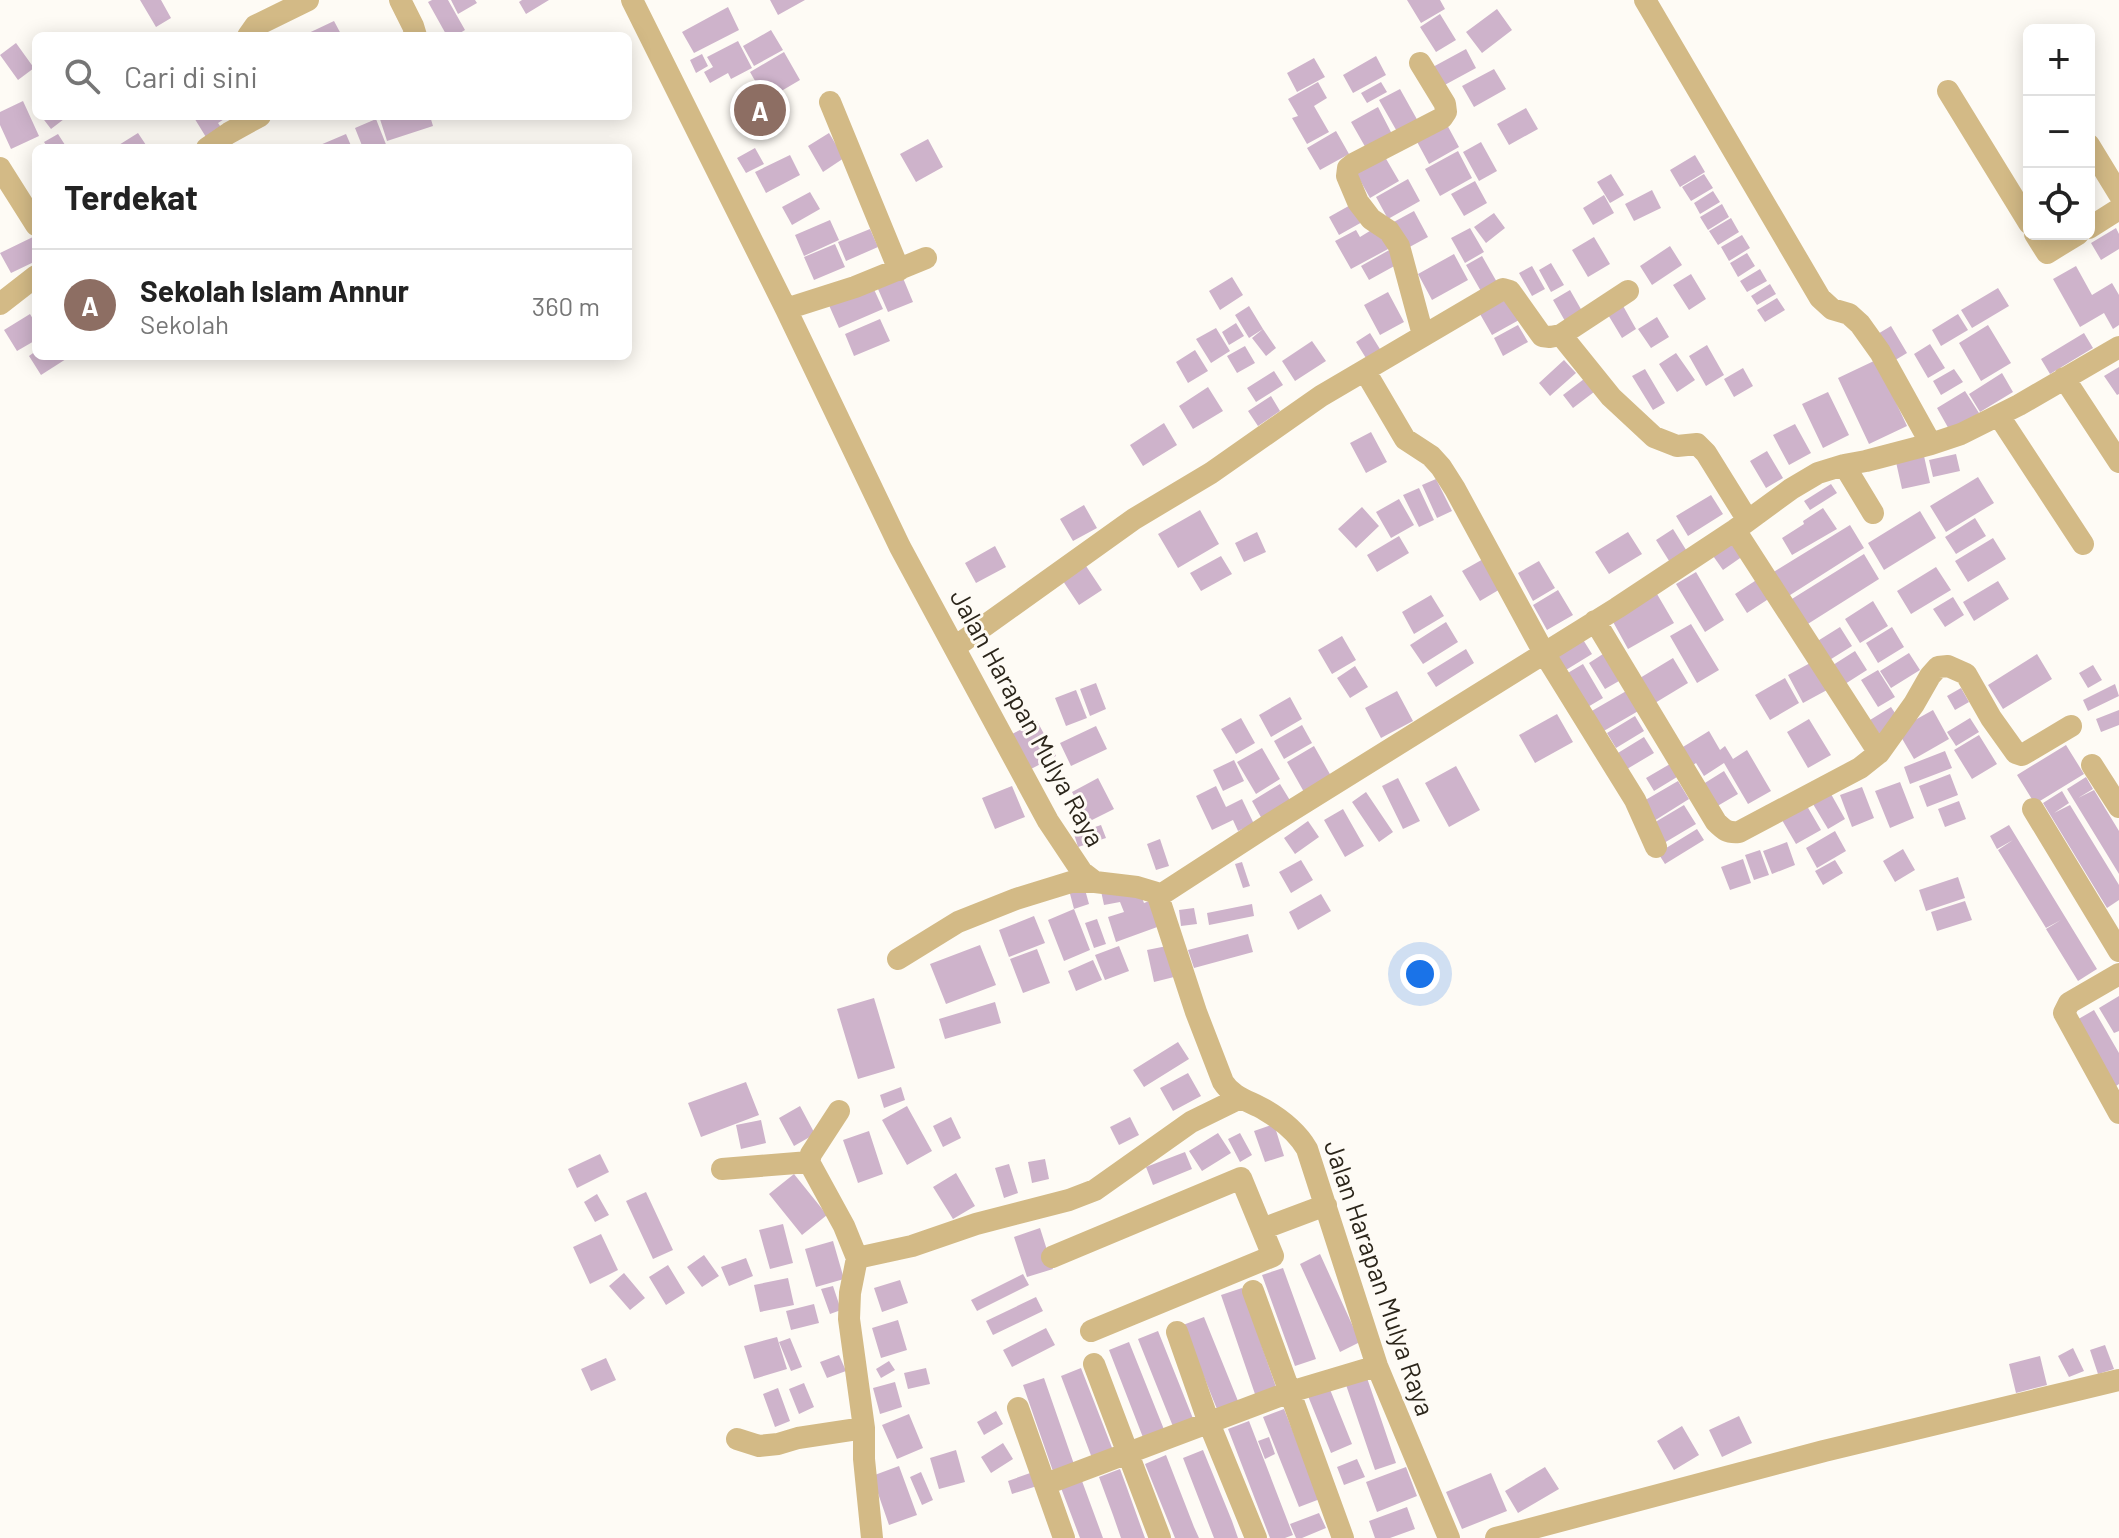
<!DOCTYPE html>
<html lang="id">
<meta charset="utf-8">
<style>
body{margin:0;font-family:Barlow,sans-serif;background:#f2f2f2;color:#222}
.controls{position:absolute;right:24px;top:24px;display:grid;overflow:hidden;border-radius:12px;box-shadow:0 4px 20px #0003}
.controls button{width:72px;height:72px;display:grid;place-items:center;padding:0;border:0;border-bottom:2px solid #e0e0e0;background:#fff;color:#222;font:40px sans-serif}
.you{position:absolute;left:1420px;top:974px;width:28px;height:28px;margin:-20px;border:6px solid #fff;border-radius:50%;background:#1a73e8;box-shadow:0 0 0 12px #1a73e833}
.badge{display:grid;place-items:center;width:52px;height:52px;border-radius:50%;background:#1a73e8;color:#fff;font-size:26px;font-weight:700}
.pin{position:absolute;translate:-50% -50%;border:4px solid #fff;box-shadow:0 2px 8px #0006}
.list{margin:0;padding:0;list-style:none}
h2{display:flex;justify-content:space-between;align-items:center;height:104px;margin:0;padding:0 32px;font-size:34px}
h2 small{font-size:26px;font-weight:400;color:#767676}
.list li{display:grid;grid-template-columns:52px 1fr auto;gap:24px;align-items:center;box-sizing:border-box;height:112px;padding:0 32px;border-top:2px solid #e0e0e0}
.list b{display:block;font-size:30px;white-space:nowrap}
.list p{margin:0;font-size:26px;white-space:nowrap;color:#767676}
.list em{font-size:26px;font-style:normal;color:#767676}
.icon{flex:none;width:44px;height:44px;fill:none;stroke:currentColor;stroke-width:2;stroke-linecap:round;stroke-linejoin:round}
.map{position:relative;flex:none;width:2119px;height:1538px;overflow:hidden}
.search{position:absolute;background:#fff;box-shadow:0 4px 20px #0003;left:32px;top:32px;width:600px;height:88px;display:flex;align-items:center;gap:20px;box-sizing:border-box;padding:0 28px;border-radius:12px;color:#767676;font-size:30px}
.panel{position:absolute;background:#fff;box-shadow:0 4px 20px #0003;left:32px;top:144px;width:600px;height:216px;border-radius:12px}
.map>svg:first-child{display:block}
.building{fill:#ceb3cb}
.lines{fill:none;stroke-linecap:round;stroke-linejoin:round}
.minor{stroke:#d3ba86;stroke-width:22}
.labels{text-anchor:middle;stroke-width:6;stroke-linejoin:round;paint-order:stroke}
.street-label{font-size:26px;fill:#2b251a;stroke:#fefbf5}
</style>
<div class="map">
<svg width="2119" height="1538" viewBox="0 0 2119 1538">
<rect width="100%" height="100%" fill="#fefbf5"/>
<path class="building" d="M140,0H161L171,18L156,27Z
M432,0H448L465,30L455,36H447L428,2Z
M451,0H475L477,3L458,14Z
M522,0H549L526,14L519,2Z
M770,0H805L778,15Z
M1407,0H1440L1445,9L1421,23Z
M728,7L739,30L694,53L682,32Z
M1497,9L1512,30L1482,53L1466,32Z
M1440,14L1456,40L1436,52L1420,27Z
M334,21L342,36H302L315,30Z
M771,30L783,50L754,66L743,46Z
M738,41L752,68L731,79L728,73L710,83L704,72L713,67L707,57Z
M16,43L34,68L18,80L0,55Z
M1466,49L1476,68L1441,87L1431,68Z
M784,52L800,80L766,100L750,72Z
M702,54L708,66L696,73L690,60Z
M1376,56L1386,75L1353,93L1343,75Z
M1314,58L1325,77L1297,92L1287,73Z
M1494,69L1506,89L1474,107L1462,86Z
M1318,82L1327,98L1314,106L1329,132L1307,144L1292,118L1298,116L1288,99Z
M1381,82L1387,92L1367,103L1361,93Z
M1400,89L1419,123L1399,135L1379,100Z
M23,101L39,136L11,149L0,125V112Z
M1378,107L1393,136L1367,150L1351,122Z
M1526,108L1538,129L1509,145L1497,124Z
M41,116H68L51,129Z
M193,116H229L218,123L225,133L209,142Z
M379,116H430L433,126L387,141Z
M376,119L387,147L363,148L355,128Z
M1445,121L1459,147L1429,164L1415,138Z
M1336,131L1349,154L1320,170L1307,148Z
M138,133L148,148H114Z
M829,133L844,158L823,172L808,146Z
M58,134L67,148H48L44,142Z
M346,134L352,148H313Z
M928,139L943,167L916,182L900,154Z
M1481,142L1497,171L1479,181L1463,152Z
M755,148L764,164L746,173L737,158Z
M1458,151L1472,178L1440,196L1425,169Z
M790,155L800,175L766,193L755,172Z
M1695,155L1705,172L1680,187L1670,170Z
M1385,157L1399,181L1370,198L1356,173Z
M1611,174L1624,195L1610,203L1597,182Z
M1704,174L1713,188L1691,201L1682,187Z
M1408,179L1420,201L1388,219L1376,197Z
M1475,181L1487,203L1464,216L1451,194Z
M1652,190L1661,208L1634,221L1625,204Z
M1713,191L1720,202L1700,214L1694,203Z
M810,192L820,209L792,225L782,207Z
M1604,195L1614,213L1593,225L1583,208Z
M1354,203L1364,221L1339,235L1329,217Z
M1722,204L1729,217L1708,230L1700,217Z
M1414,211L1428,237L1404,250L1390,224Z
M1494,213L1505,228L1486,243L1474,227Z
M1731,218L1739,232L1718,245L1709,231Z
M830,220L839,240L804,256L795,235Z
M1378,226L1390,248L1351,269L1335,241L1356,230L1360,237Z
M1470,228L1484,252L1465,263L1451,238Z
M2116,228L2119,234V249L2101,260L2091,243Z
M870,229L878,247L846,261L838,242Z
M1742,235L1750,248L1729,261L1721,247Z
M35,236L36,261L11,273L0,253Z
M1594,237L1610,264L1588,277L1572,250Z
M835,244L845,267L814,280L804,257Z
M1670,246L1682,265L1652,285L1640,266Z
M1391,249L1398,264L1369,280L1361,266Z
M1747,253L1755,266L1738,277L1730,263Z
M1454,254L1468,280L1432,300L1418,274Z
M1482,256L1498,284L1482,293L1466,265Z
M1551,263L1564,285L1551,292L1539,270Z
M1532,266L1545,289L1532,296L1519,273Z
M2076,266L2092,295L2112,283L2119,295V325L2113,329L2104,313L2080,327L2053,279Z
M1760,269L1767,281L1747,292L1740,281Z
M1691,274L1706,299L1689,310L1673,285Z
M1232,277L1243,295L1220,310L1209,291Z
M903,278L913,302L888,312L878,289Z
M1770,284L1776,294L1757,305L1751,296Z
M872,285L883,309L839,328L828,303Z
M1998,288L2009,306L1972,328L1961,310Z
M1570,290L1582,311L1565,321L1553,300Z
M1388,292L1404,322L1380,335L1364,305Z
M1777,298L1785,310L1765,322L1757,310Z
M1507,299L1519,320L1492,335L1480,314Z
M1622,304L1636,329L1622,338L1607,313Z
M1249,306L1263,329L1249,338L1235,315Z
M30,314L36,324V340L17,351L4,330Z
M1958,314L1968,330L1941,346L1932,330Z
M1657,317L1669,337L1651,348L1638,329Z
M880,319L890,341L854,356L845,334Z
M1236,323L1244,336L1229,345L1222,332Z
M1518,325L1528,342L1503,356L1494,338Z
M1988,325L2011,363L1981,381L1959,343Z
M1891,326L1907,353L1892,362L1876,335Z
M1216,328L1230,351L1211,363L1196,339Z
M1263,329L1276,348L1266,356L1252,338Z
M1370,333L1383,354L1369,363L1356,342Z
M2084,333L2093,348L2050,374L2041,359Z
M1312,341L1326,361L1295,381L1282,361Z
M1930,344L1945,368L1928,378L1914,354Z
M1707,345L1724,375L1706,386L1689,356Z
M1245,346L1255,363L1237,373L1227,356Z
M1195,350L1208,371L1188,383L1176,362Z
M36,351V356H63L66,359L41,375L29,356Z
M1676,353L1695,380L1677,392L1659,364Z
M1564,360L1576,373L1550,396L1539,383Z
M1876,360L1907,426L1869,444L1838,378Z
M2119,367V394L2117,395L2104,376Z
M1743,368L1753,386L1734,397L1724,379Z
M1645,369L1665,403L1653,410L1632,376Z
M1954,369L1963,382L1941,395L1933,381Z
M1274,371L1283,385L1256,402L1247,388Z
M2002,373L2013,392L1980,412L1969,394Z
M1584,379L1594,392L1573,408L1563,395Z
M1208,387L1223,411L1193,429L1179,406Z
M1965,391L1979,413L1950,431L1937,408Z
M1828,392L1849,435L1823,448L1802,404Z
M1271,396L1280,411L1258,426L1248,411Z
M1164,423L1177,445L1143,466L1130,445Z
M1795,424L1811,453L1789,465L1773,435Z
M1371,432L1387,462L1366,473L1350,443Z
M1767,451L1783,478L1766,488L1750,461Z
M1956,454L1960,471L1933,477L1929,460Z
M1924,456L1930,483L1902,489L1896,462Z
M1978,477L1994,503L1946,532L1930,506Z
M1436,479L1452,511L1437,518L1422,485Z
M1831,484L1837,493L1810,510L1804,501Z
M1419,488L1434,520L1419,527L1403,495Z
M1711,495L1723,514L1688,536L1676,516Z
M1399,499L1414,525L1391,538L1376,512Z
M1084,505L1097,528L1073,541L1060,519Z
M1362,507L1379,526L1356,548L1338,529Z
M1823,508L1837,529L1792,555L1782,538L1804,524L1803,521Z
M1200,510L1219,544L1178,568L1158,534Z
M1920,511L1936,538L1884,570L1868,543Z
M1975,518L1986,536L1956,554L1945,537Z
M1850,525L1864,548L1787,597L1772,573Z
M1673,529L1688,553L1671,564L1656,540Z
M1257,532L1266,552L1244,562L1235,543Z
M1628,532L1642,554L1609,574L1595,552Z
M1399,536L1409,553L1377,572L1367,555Z
M1993,538L2006,559L1968,582L1955,561Z
M1731,539L1743,556L1723,570L1711,553Z
M995,546L1006,567L976,583L965,563Z
M1864,554L1879,579L1803,627L1787,602Z
M1221,556L1232,574L1201,591L1190,573Z
M1485,558L1502,588L1480,601L1462,571Z
M1539,561L1555,588L1533,601L1518,573Z
M1084,563L1102,590L1079,605L1061,578Z
M1936,567L1951,590L1911,614L1897,591Z
M1696,572L1724,620L1705,632L1676,584Z
M1758,579L1770,598L1747,613L1735,594Z
M1998,581L2009,599L1974,621L1963,602Z
M1558,590L1573,615L1547,630L1533,605Z
M1657,594L1674,623L1628,649L1612,620Z
M1431,595L1444,616L1414,634L1402,612Z
M1953,597L1964,615L1945,627L1933,609Z
M1873,601L1888,626L1860,643L1845,619Z
M1446,622L1458,642L1423,664L1410,645Z
M1691,624L1719,670L1697,683L1670,636Z
M1840,627L1852,646L1828,661L1816,642Z
M1892,627L1904,647L1878,663L1866,643Z
M1342,636L1356,660L1332,674L1318,650Z
M1582,638L1592,654L1561,673L1551,657Z
M1466,649L1474,663L1436,687L1427,673Z
M1855,651L1867,670L1845,684L1833,665Z
M1909,653L1920,670L1891,688L1880,671Z
M1603,654L1619,681L1605,689L1589,663Z
M2037,654L2052,679L2003,709L1988,685Z
M1673,658L1688,683L1650,706L1635,681Z
M1812,662L1827,690L1803,703L1788,675Z
M1583,664L1603,698L1586,708L1566,674Z
M2093,665L2102,680L2088,688L2079,673Z
M1355,666L1368,687L1350,698L1337,678Z
M1878,670L1895,697L1878,707L1861,680Z
M1785,678L1799,703L1770,720L1755,695Z
M1096,683L1106,709L1090,716L1080,689Z
M2115,684L2119,696L2088,711L2083,700Z
M1961,688L1969,702L1955,710L1947,696Z
M1076,690L1087,718L1066,726L1055,698Z
M1628,690L1640,710L1602,732L1590,712Z
M1397,691L1413,721L1381,738L1365,708Z
M1290,697L1302,719L1271,737L1259,715Z
M1891,707L1901,722L1880,735L1870,720Z
M1933,710L1949,739L1914,759L1897,730Z
M2119,710V725L2101,732L2096,719Z
M1557,714L1573,742L1535,763L1519,735Z
M1635,716L1644,731L1616,748L1607,733Z
M1241,718L1255,743L1236,754L1221,729Z
M1970,718L1979,732L1956,746L1947,732Z
M1809,719L1831,755L1808,768L1787,732Z
M1037,721L1056,756L1031,769L1012,734Z
M1302,725L1312,743L1284,759L1274,741Z
M1096,726L1107,749L1071,766L1060,743Z
M1709,731L1720,750L1725,746L1733,759L1747,750L1771,791L1748,804L1724,763L1704,776L1696,763L1689,768L1678,750Z
M1979,735L1997,764L1972,779L1954,750Z
M1644,737L1654,753L1622,772L1613,756Z
M2066,745L2084,774L2035,804L2017,775Z
M1314,746L1331,776L1304,792L1287,762Z
M1262,748L1280,779L1256,794L1237,762Z
M1945,751L1952,768L1910,784L1904,767Z
M1234,760L1244,781L1223,791L1213,770Z
M1670,764L1677,777L1654,791L1646,778Z
M1456,766L1480,810L1449,827L1425,783Z
M1724,771L1738,794L1714,808L1700,786Z
M1950,774L1958,795L1927,807L1919,786Z
M2086,777L2093,789L2078,798L2094,790L2119,831V874L2067,789Z
M1098,778L1114,809L1088,822L1072,792Z
M1398,778L1420,821L1403,829L1382,786Z
M1678,781L1689,799L1654,821L1642,802Z
M1900,782L1914,818L1890,828L1875,791Z
M1280,784L1291,802L1262,819L1252,801Z
M1012,786L1025,817L995,829L982,798Z
M1216,786L1226,807L1242,799L1254,824L1238,831L1233,820L1212,830L1196,796Z
M1862,787L1874,818L1852,827L1840,795Z
M2062,791L2069,803L2054,813L2070,805L2119,885V900L2107,908L2043,803Z
M1366,792L1393,832L1379,842L1352,802Z
M1831,794L1845,819L1828,829L1813,804Z
M1959,801L1966,819L1945,827L1938,809Z
M1684,805L1696,824L1664,843L1652,824Z
M1807,806L1821,830L1796,844L1782,820Z
M1343,809L1364,846L1345,857L1324,820Z
M1308,821L1319,837L1295,854L1284,838Z
M1101,825L1106,838L1078,847L1074,834Z
M2009,825L2097,969L2078,981L2046,929L2061,920L2046,928L1998,850L2013,840L1997,849L1990,836Z
M1697,829L1704,840L1665,864L1658,853Z
M1835,831L1846,851L1817,868L1806,848Z
M1160,839L1169,866L1156,870L1147,844Z
M1787,842L1795,865L1772,874L1763,851Z
M1903,849L1915,870L1895,882L1883,861Z
M1760,850L1769,875L1754,880L1745,855Z
M1743,859L1751,883L1730,890L1721,867Z
M1301,860L1313,880L1291,893L1279,872Z
M1835,860L1843,873L1823,885L1815,871Z
M1242,862L1250,886L1243,888L1235,864Z
M1958,877L1965,898L1926,911L1919,890Z
M1084,886L1089,904L1074,909L1069,890Z
M1138,888L1144,903L1152,900L1160,926L1116,942L1108,917L1124,912L1120,902L1104,905L1101,891Z
M1321,894L1331,911L1298,930L1289,912Z
M1965,901L1972,920L1937,931L1931,912Z
M1252,904L1254,916L1209,925L1207,913Z
M1194,908L1197,924L1181,926L1179,910Z
M1074,909L1090,950L1064,961L1048,920Z
M1034,916L1045,943L1009,957L999,930Z
M1097,919L1106,944L1094,948L1085,923Z
M1248,934L1253,952L1194,968L1188,950Z
M980,945L996,985L946,1004L930,964Z
M1119,946L1129,971L1105,980L1095,955Z
M1167,946L1174,977L1154,982L1147,950Z
M1037,949L1050,983L1023,993L1010,959Z
M1093,960L1102,980L1076,991L1068,971Z
M2119,996V1031L2114,1033L2099,1008Z
M874,998L895,1068L858,1079L837,1009Z
M995,1002L1001,1023L945,1039L939,1019Z
M2094,1010L2119,1053V1084L2113,1088L2075,1021Z
M1178,1042L1189,1059L1144,1087L1133,1070Z
M1188,1073L1201,1096L1173,1111L1160,1088Z
M746,1082L759,1115L701,1137L688,1103Z
M901,1087L905,1100L884,1108L880,1095Z
M800,1106L815,1134L794,1146L779,1118Z
M907,1106L932,1151L907,1165L882,1120Z
M951,1117L961,1138L943,1147L933,1126Z
M1130,1117L1139,1135L1119,1145L1110,1127Z
M761,1120L766,1143L741,1149L736,1125Z
M1274,1124L1284,1156L1265,1162L1254,1131Z
M869,1131L883,1174L858,1183L843,1140Z
M1218,1133L1231,1153L1202,1171L1189,1151Z
M1240,1133L1252,1155L1240,1162L1228,1139Z
M1185,1152L1192,1169L1153,1185L1146,1167Z
M600,1154L609,1172L577,1188L568,1169Z
M1045,1159L1049,1179L1032,1183L1028,1162Z
M1009,1164L1018,1193L1004,1198L995,1168Z
M956,1173L975,1206L953,1219L933,1187Z
M794,1174L827,1215L802,1235L769,1194Z
M646,1192L673,1250L653,1259L626,1201Z
M597,1194L609,1215L595,1222L584,1202Z
M783,1224L793,1263L770,1269L759,1230Z
M1040,1228L1053,1269L1027,1277L1014,1237Z
M601,1234L618,1270L590,1284L573,1247Z
M833,1241L844,1279L816,1287L805,1249Z
M1320,1254L1360,1342L1340,1352L1300,1264Z
M704,1255L719,1276L702,1287L687,1267Z
M746,1258L753,1276L729,1286L721,1267Z
M668,1265L685,1293L666,1305L649,1277Z
M1283,1268L1316,1359L1295,1366L1262,1275Z
M624,1273L645,1298L630,1310L609,1286Z
M1023,1274L1029,1285L977,1311L971,1300Z
M788,1278L794,1305L760,1312L754,1285Z
M900,1280L908,1303L882,1312L874,1288Z
M833,1286L841,1310L830,1314L821,1289Z
M1242,1288L1277,1390L1256,1397L1221,1295Z
M1036,1297L1043,1311L993,1335L986,1321Z
M814,1304L819,1323L791,1330L786,1311Z
M1204,1317L1240,1406L1219,1414L1183,1325Z
M898,1320L907,1350L881,1358L872,1328Z
M1046,1328L1055,1345L1012,1367L1003,1350Z
M1158,1331L1194,1421L1174,1429L1138,1339Z
M777,1337L787,1369L754,1379L744,1346Z
M790,1338L802,1367L791,1371L779,1342Z
M1129,1342L1165,1432L1144,1440L1109,1350Z
M2105,1345L2114,1369L2098,1374L2090,1350Z
M2073,1348L2084,1371L2069,1377L2058,1356Z
M839,1355L846,1371L827,1378L820,1362Z
M2040,1356L2047,1385L2016,1393L2009,1364Z
M606,1358L616,1380L591,1391L581,1369Z
M889,1361L895,1370L881,1378L876,1369Z
M926,1368L930,1384L908,1389L904,1373Z
M1081,1368L1116,1458L1095,1466L1061,1376Z
M1365,1372L1396,1463L1375,1470L1344,1379Z
M1044,1378L1076,1470L1055,1477L1023,1385Z
M895,1382L902,1407L880,1414L873,1388Z
M804,1383L814,1407L799,1414L789,1389Z
M1329,1387L1352,1444L1331,1453L1308,1396Z
M778,1388L790,1421L775,1427L763,1394Z
M1284,1409L1320,1499L1299,1507L1263,1417Z
M996,1411L1003,1424L984,1435L977,1422Z
M909,1414L923,1448L897,1459L882,1425Z
M1739,1416L1752,1443L1722,1457L1709,1430Z
M1249,1421L1293,1535L1285,1538H1270L1228,1429Z
M1682,1426L1699,1455L1674,1470L1657,1441Z
M1269,1437L1275,1454L1265,1459L1258,1441Z
M1003,1443L1013,1459L991,1473L981,1457Z
M956,1450L965,1482L939,1489L930,1458Z
M1203,1450L1232,1521L1238,1538H1214L1183,1458Z
M1166,1455L1194,1527L1199,1538H1175L1145,1464Z
M1357,1459L1365,1477L1344,1485L1337,1467Z
M899,1466L917,1515L889,1525L872,1476Z
M1406,1467L1417,1496L1377,1512L1366,1482Z
M1545,1467L1559,1489L1518,1513L1505,1491Z
M1120,1469L1127,1488L1145,1538H1121L1113,1515L1099,1477Z
M921,1472L933,1500L922,1505L910,1477Z
M1033,1472L1037,1486L1012,1494L1008,1481Z
M1491,1473L1507,1511L1462,1529L1446,1492Z
M1082,1481L1103,1538H1080L1061,1488Z
M1407,1507L1415,1529L1390,1538H1375L1369,1521Z
M1319,1513L1326,1528L1302,1538H1296L1290,1524Z"/>
<g class="lines">
<path class="minor" d="M400,0L413,26L416,36
M632,0L786,309L900,547L1048,821L1082,872L1095,882L1137,887L1157,893L1196,1012L1223,1082C1233,1098 1250,1101 1265,1110C1282,1120 1297,1132 1307,1149L1377,1366L1449,1538
M1645,0L1820,298L1832,309L1849,314L1860,324L1880,352L1931,444
M248,36L255,26L308,0
M1420,63L1445,104L1446,112L1442,118L1353,164L1348,168L1347,176L1358,202L1371,219L1389,231L1399,246L1423,335
M1948,91L2029,223
M830,102L899,270
M2089,145L2119,194
M207,148L229,133L260,116
M0,168L36,225
M2089,228L2119,209
M2035,234L2047,253L2078,234
M0,304L36,276
M786,309L855,287L926,258
M1561,335L1628,291
M1365,371L1405,439L1431,456L1441,467L1455,489L1544,653L1635,800L1656,847
M2064,378L2119,462
M1999,416L2083,544
M1844,465L1873,513
M1595,621L1716,822C1724,830 1727,833 1739,832L1860,768L1879,753L1735,530
M955,647L1134,519L1211,473L1321,396L1503,289L1510,291L1542,336L1550,337L1561,335L1611,397L1654,437L1677,446L1697,444L1706,453L1747,519
M1879,753L1914,704L1930,676L1938,667L1948,666L1966,674L1991,718L2016,753L2022,755L2029,751L2071,726
M2092,765L2119,807
M2033,809L2119,951
M1159,896L1270,824L1617,608L1735,530L1791,489L1818,473L1844,465L1866,461L1931,444L1961,434L2019,405L2119,347
M898,959L958,922L1016,899L1071,882H1095
M2119,974L2069,1003L2064,1013L2119,1113
M839,1111L811,1154L809,1162L844,1226L857,1258L912,1246L976,1224L1069,1200L1095,1190L1191,1122L1240,1098
M722,1169L809,1162
M1262,1229L1326,1205
M1052,1257L1241,1178L1273,1256L1091,1331
M857,1258L850,1293L849,1319L864,1428V1459L872,1538
M1253,1291L1343,1538
M1177,1332L1209,1423L1256,1538
M1094,1364L1160,1538
M1018,1408L1064,1538
M737,1439L759,1446L778,1444L798,1438L864,1428
M1046,1484L1290,1392L1377,1366
M1496,1538L1824,1451L2119,1380"/>
</g>
<g class="labels">
<g class="street-label">
<text transform="translate(1027 718) rotate(61)" y="9">Jalan Harapan Mulya Raya</text>
<text transform="translate(1379 1278) rotate(71)" y="9">Jalan Harapan Mulya Raya</text>
</g>
</g>
</svg>
<div class="controls">
<button>+</button>
<button>−</button>
<button><svg class="icon" aria-label="locate" viewBox="0 0 24 24"><circle cx="12" cy="12" r="6"/><path d="M12 2v4M12 18v4M2 12h4M18 12h4"/></svg></button>
</div>
<div class="you"></div>
<div class="pin badge" style="left:760px;top:110px;background:#8d6e63">A</div>
<div class="search"><svg class="icon" aria-label="search" viewBox="0 0 24 24"><circle cx="10" cy="10" r="6"/><path d="M15 15l6 6"/></svg>Cari di sini</div>
<section class="panel">
<h2>Terdekat<small></small></h2>
<ul class="list">
<li><span class="badge" style="background:#8d6e63">A</span><div><b>Sekolah Islam Annur</b><p>Sekolah</p></div><em>360 m</em></li>
</ul>
</section>
</div>
